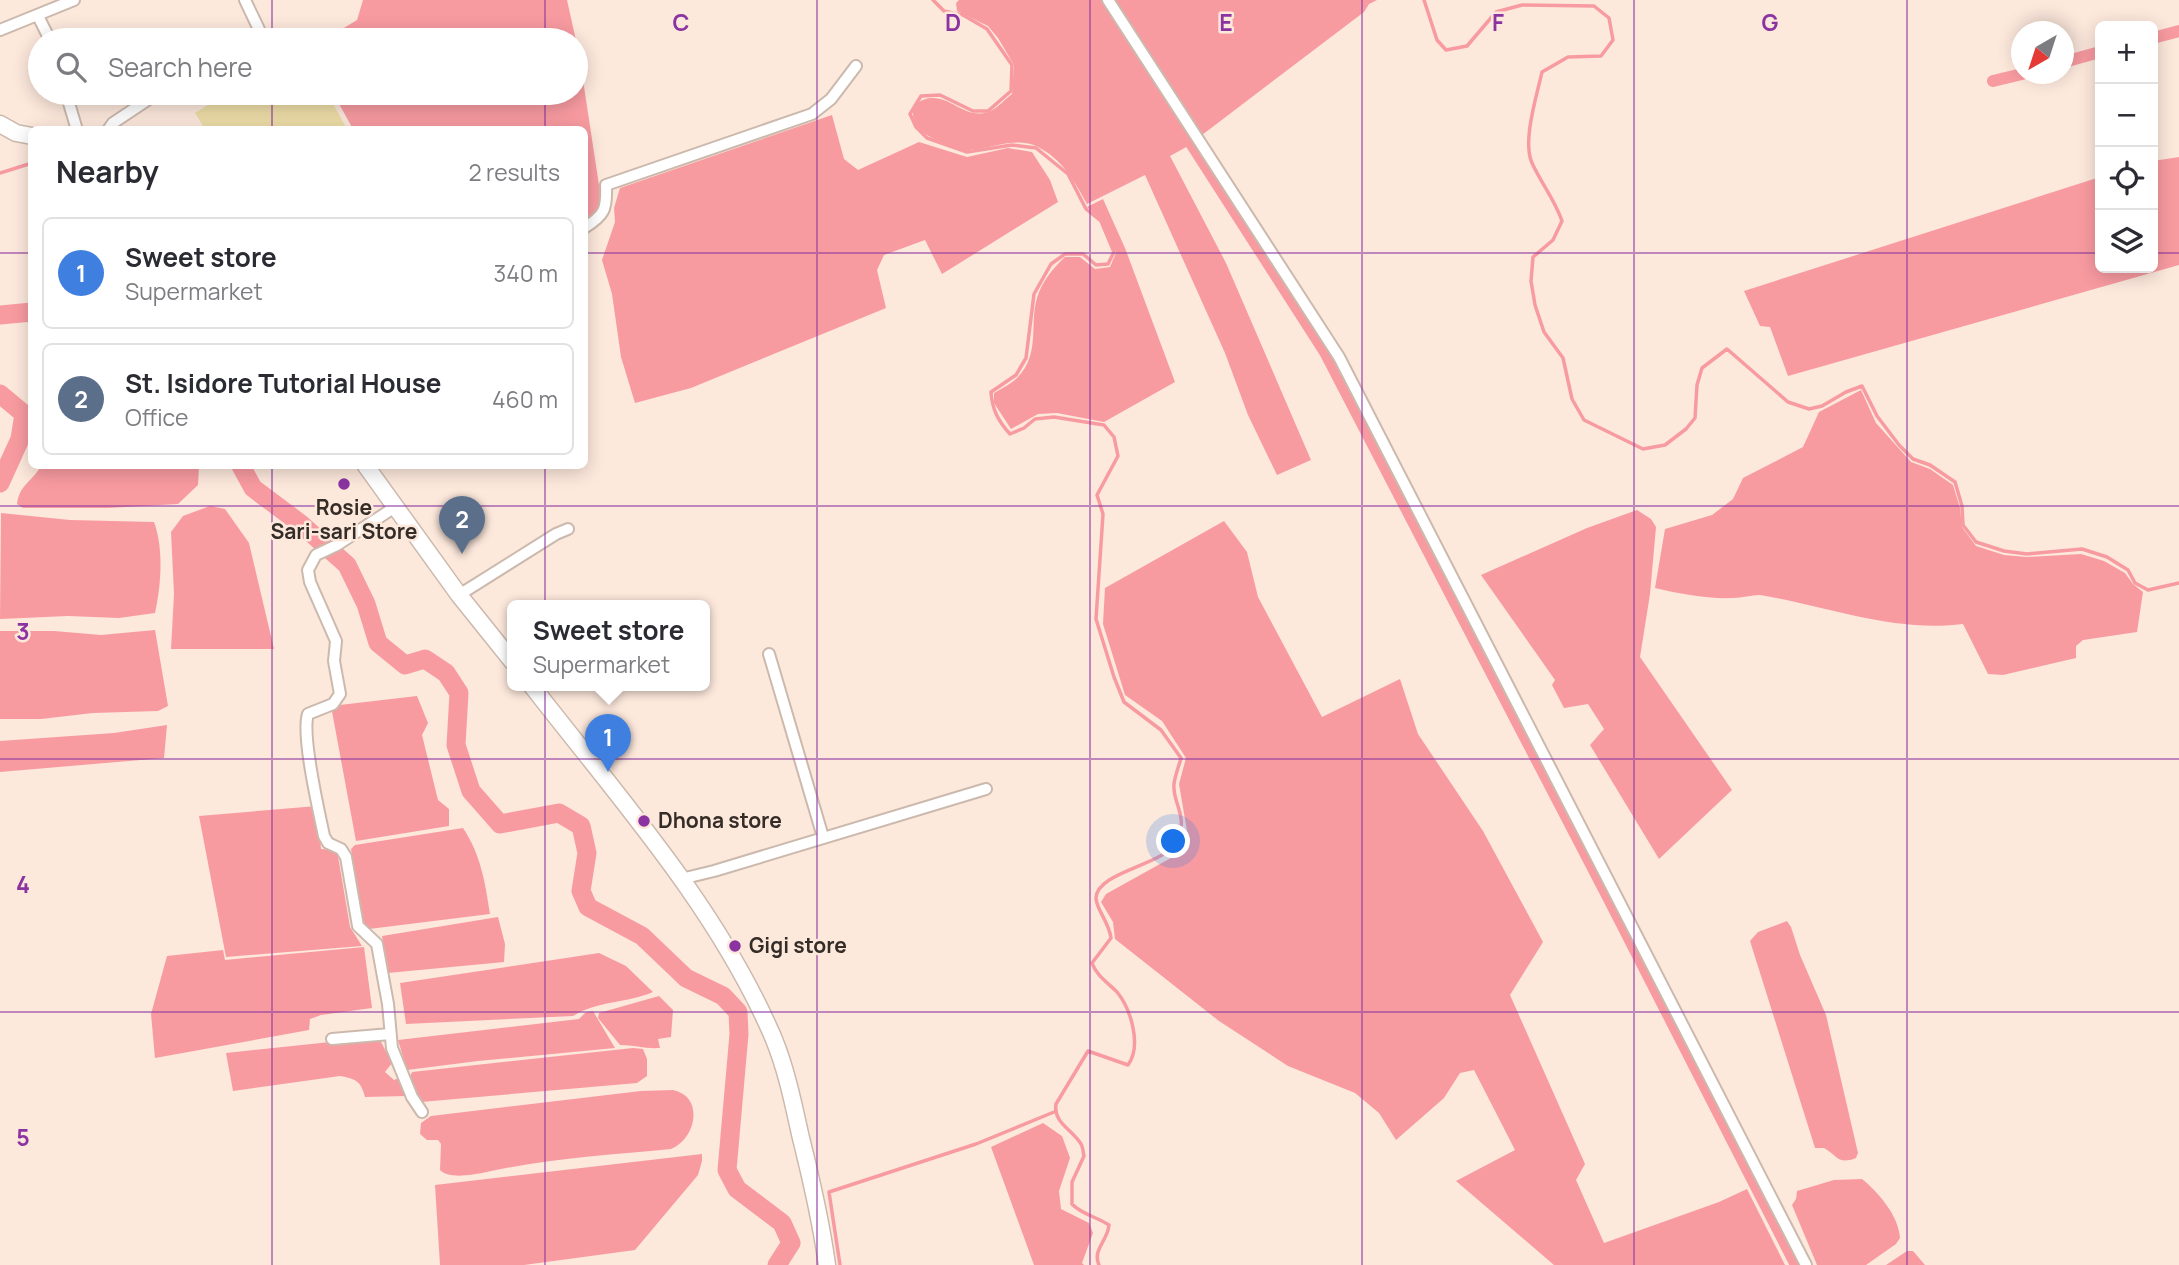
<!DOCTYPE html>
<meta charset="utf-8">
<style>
body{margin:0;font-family:Manrope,sans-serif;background:#f2f2f3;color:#2b2b33}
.controls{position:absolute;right:21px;top:21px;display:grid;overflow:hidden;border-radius:10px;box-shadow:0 4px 18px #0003}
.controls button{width:63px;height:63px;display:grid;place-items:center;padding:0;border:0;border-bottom:2px solid #e1e1e2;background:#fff;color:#2b2b33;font:35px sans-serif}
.compass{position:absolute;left:2011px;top:21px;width:63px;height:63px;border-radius:50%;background:#fff;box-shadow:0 4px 18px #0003;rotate:219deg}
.you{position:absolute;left:1174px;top:842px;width:24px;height:24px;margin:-18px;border:5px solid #fff;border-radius:50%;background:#1a73e8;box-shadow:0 0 0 10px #1a73e833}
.badge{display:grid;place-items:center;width:46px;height:46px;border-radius:50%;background:#1a73e8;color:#fff;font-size:23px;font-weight:700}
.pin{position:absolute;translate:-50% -58px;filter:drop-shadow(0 2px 4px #0008)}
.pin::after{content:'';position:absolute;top:37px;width:24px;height:21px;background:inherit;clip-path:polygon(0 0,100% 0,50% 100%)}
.popup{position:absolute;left:507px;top:600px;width:203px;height:91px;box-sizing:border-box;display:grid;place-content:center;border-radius:10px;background:#fff;filter:drop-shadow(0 2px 5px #0005);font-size:23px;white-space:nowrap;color:#7c7c81}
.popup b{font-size:26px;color:#2b2b33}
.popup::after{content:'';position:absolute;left:50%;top:100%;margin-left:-14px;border:14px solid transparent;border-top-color:#fff}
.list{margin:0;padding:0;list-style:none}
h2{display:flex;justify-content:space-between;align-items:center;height:91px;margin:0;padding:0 28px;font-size:30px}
h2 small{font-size:23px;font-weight:400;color:#7c7c81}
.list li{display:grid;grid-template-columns:46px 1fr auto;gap:21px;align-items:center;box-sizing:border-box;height:112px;margin:0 14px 14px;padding:0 14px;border:2px solid #e1e1e2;border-radius:10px}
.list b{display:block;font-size:26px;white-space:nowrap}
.list p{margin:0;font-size:23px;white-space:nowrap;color:#7c7c81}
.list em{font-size:23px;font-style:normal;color:#7c7c81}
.icon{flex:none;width:38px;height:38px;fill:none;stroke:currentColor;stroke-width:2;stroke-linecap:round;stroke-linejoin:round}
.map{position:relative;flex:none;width:2179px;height:1265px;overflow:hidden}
.search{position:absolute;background:#fff;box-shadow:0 4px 18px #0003;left:28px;top:28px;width:560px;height:77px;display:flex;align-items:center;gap:18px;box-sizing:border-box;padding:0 24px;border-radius:38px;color:#7c7c81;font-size:26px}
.panel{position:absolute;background:#fff;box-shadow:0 4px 18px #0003;left:28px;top:126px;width:560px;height:343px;border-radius:10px}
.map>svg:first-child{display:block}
.green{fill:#eedda8}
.water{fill:#f89ba1}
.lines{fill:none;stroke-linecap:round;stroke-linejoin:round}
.stream{stroke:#f89ba1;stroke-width:3.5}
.canal{stroke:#f89ba1;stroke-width:12}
.river{stroke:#f89ba1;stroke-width:19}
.street-casing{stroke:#ccb9ad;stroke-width:14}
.secondary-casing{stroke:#ccb9ad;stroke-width:19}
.street{stroke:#fff;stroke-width:10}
.secondary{stroke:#fff;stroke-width:16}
.grid{fill:none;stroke:#8b34a1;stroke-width:2;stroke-opacity:0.55}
.poi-dot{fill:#8b34a1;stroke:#fde8dc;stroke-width:2.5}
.labels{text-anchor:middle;stroke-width:5;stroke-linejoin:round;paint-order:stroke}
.poi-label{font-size:21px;font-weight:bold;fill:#342c27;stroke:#fde8dc;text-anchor:start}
.grid-label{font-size:23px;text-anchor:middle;font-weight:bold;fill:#8b34a1;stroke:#fde8dc;stroke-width:5;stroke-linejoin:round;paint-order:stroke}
</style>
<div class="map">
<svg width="2179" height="1265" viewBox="0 0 2179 1265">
<rect width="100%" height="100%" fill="#fde8dc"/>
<path class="green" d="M227,93H327L347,129H205L195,113Z"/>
<path class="water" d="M363,0H567L579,54L599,185L601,207L596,217L585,224L584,130L353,129L333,93H576V40H324L357,20Z
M959,0H1096L1190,145L1170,156L1226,263L1311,460L1277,475L1248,415L1225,353L1145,175L1087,204C1075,182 1062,159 1038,147C1016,136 991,149 969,150C962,151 954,147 948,144C928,137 908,129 914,105C944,84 958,118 984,113C994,112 1004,100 1012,94L1014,65L998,38L988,26L957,11L956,3Z
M1115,0H1377L1369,4L1364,12L1202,135Z
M832,115L844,159L858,170L919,142L967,157L1008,148L1032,152L1050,180L1058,202L942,274L925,240L884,255L877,270L886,308L691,388L635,403L621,357L612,294L602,260L615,222L614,208L620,188Z
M2179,157V265L1788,376L1770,327L1760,326L1744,291L2100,177V268H2153V161Z
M1103,199L1125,248L1175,382L1104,422L1057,413L1038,414L1011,429L994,403V393C1001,389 1011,384 1017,378C1041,354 1029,324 1037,298C1041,283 1053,268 1065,257H1080L1095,269L1110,267L1116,253L1101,220L1087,207Z
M1861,390L1876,423L1911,462L1930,469L1953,485L1960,508L1962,527L1976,546L2004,555L2027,557L2081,554L2104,561L2125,573L2133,584L2143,592L2137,632L2083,640L2076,646V658L2003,675L1988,674L1963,624C1894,633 1827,606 1760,595C1751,595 1742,598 1733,598C1706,599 1681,594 1655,588L1665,529L1712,515L1733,499L1743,478L1803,447L1819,412Z
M41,466H199L198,485L178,504L108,508H23L17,504C20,484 31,483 41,466Z
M210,506L225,509L249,543L274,649H171L174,594L171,532L183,516Z
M1637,510L1651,519L1656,527L1650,594L1640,657L1732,790L1659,859L1590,745L1604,729L1588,704L1564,708L1552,685L1555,680L1481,575L1587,528Z
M1,513L70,520L154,522C164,549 161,586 155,613L119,618L68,616L0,619Z
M1224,521L1247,552L1258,597L1322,717L1400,679L1418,734L1483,831L1543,942L1510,995L1585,1164L1576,1180L1604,1243L1719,1202L1747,1189L1785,1265H1554L1456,1181L1515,1150L1474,1070L1460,1073L1444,1098L1396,1140L1379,1113L1355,1093L1288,1066L1219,1021L1115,939L1113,922L1101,902L1106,894L1178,854L1187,831L1179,784L1186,758L1162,721L1125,695L1103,624L1105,588Z
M155,630L168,706L158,711L93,713L41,719H0V631H54L101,635Z
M417,696L428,723L422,735L438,800L449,809V826L356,841L331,706Z
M167,725L164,758L0,772V741L114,733Z
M317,806L321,849L337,850L350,927L362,946L226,957L199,816Z
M463,828C481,855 485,882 490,914L369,929L362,920L351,849L355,845Z
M498,917L505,944L504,962L388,973L382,936Z
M1787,921L1791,927L1800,955L1826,1015L1858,1153L1856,1158C1838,1165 1838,1156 1824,1148H1815L1750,941L1758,932Z
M364,947L372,1008L321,1015L310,1019L309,1030L155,1058L151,1014L167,956L223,950L225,960Z
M599,953L626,966L653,992C628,1003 596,1001 573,1016L406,1024L400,983Z
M659,996L673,1010L671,1037L658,1039L660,1048C646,1049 634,1045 620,1045L598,1018L599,1013Z
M593,1011L615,1048L478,1061L407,1070L398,1040L579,1019L585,1013Z
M380,1040L392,1063L385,1072L394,1080L399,1078L406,1096L365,1097C361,1081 356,1079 340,1076L233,1091L226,1053L340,1041Z
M633,1048L643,1049L647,1059V1076L637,1083L421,1102L409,1079L412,1072Z
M673,1090C704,1096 697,1138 671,1149C608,1155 544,1159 482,1173C470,1175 449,1179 440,1170L441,1144L438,1140H427L420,1134L421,1123L431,1116L641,1091Z
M1043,1123L1062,1136L1070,1158L1059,1191L1061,1209L1089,1223L1093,1233L1082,1263L1084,1265H1034L991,1147Z
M702,1154V1161L698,1175L635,1250L524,1265H440L435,1185Z
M1862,1179C1878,1192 1899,1216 1900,1238L1896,1244L1866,1265H1817L1792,1205L1796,1199L1797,1191L1834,1180Z
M1907,1251H1913L1925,1265H1886Z"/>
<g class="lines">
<path class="stream" d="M933,0L944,11L963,15L987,29L1012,65L1011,91L988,111H973L940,95L921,96L910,114L916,127L927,138L967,152L1012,145L1036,148L1068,174L1086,209L1101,221L1114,252L1108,264L1096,265L1083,254H1065L1051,264L1034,294L1026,358L1016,375L991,392C992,409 998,421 1010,434L1024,428L1035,419L1054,417L1104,425L1114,437L1118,456L1097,495L1103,514L1096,619L1114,677L1124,702L1161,730L1181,758C1179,766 1175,775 1174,784C1172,803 1189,816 1177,841C1166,865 1097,871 1096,898C1096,909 1109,922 1111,938L1092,963C1096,975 1108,983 1117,992C1131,1009 1142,1046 1128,1065L1088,1051L1056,1104C1053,1123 1072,1129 1081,1144C1083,1147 1083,1152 1084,1156L1072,1182V1204C1081,1214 1097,1217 1109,1225C1108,1240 1092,1250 1099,1265
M1424,0L1437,40L1446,50L1467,46L1496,12L1522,5L1594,6L1609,18L1613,40L1601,56L1568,57L1542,72C1537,95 1522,141 1532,163C1541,183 1555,200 1562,221L1553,240L1533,257L1531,281L1535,305L1544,332L1563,358L1572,399L1584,420L1643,449L1665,445L1686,429L1695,418L1697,385L1702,368L1727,349L1788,402L1809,409L1822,406L1846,392L1862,386L1877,416L1899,445L1913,459L1930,465L1955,482L1962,506L1963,525L1976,542L2004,551L2027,554L2082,549L2107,557L2128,570L2135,583L2148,590L2179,583
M0,173L32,163
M840,1265L829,1192L976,1144L1054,1112"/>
<path class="canal" d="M1099,0L1325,352L1609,899L1796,1265
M2153,38L2179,31
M2064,62L2100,52
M1993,81L2022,74"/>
<path class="river" d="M0,315L32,312
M0,394L24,414L20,439L0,483
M241,466L253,488L301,524L347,565L366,604L378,643L405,665L425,659L446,673L459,693L456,745L471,791L500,824L559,813L581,826L587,853L581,891L588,907L642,936L686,978L723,996L738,1012L739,1034L727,1170L737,1189L782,1223L791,1243L777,1265"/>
<g class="street-casing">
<path id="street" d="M245,0L264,40
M1108,0L1339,357L1806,1265
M38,16L50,40
M0,30L74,0
M66,93L77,130
M108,130L113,123L158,93
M584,228C605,215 607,209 606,185L812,114L831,99L856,66
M395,507L337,545L316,555L308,570L310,582L336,641L334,661L340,694L333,704L308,714C301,735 319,812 324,836L328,843L341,849L346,857L358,926L377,944L388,1004L392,1048L412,1097L422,1112
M459,595L556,534L568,529
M769,654L823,837
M681,879L714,871L986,789
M332,1039L390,1034"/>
</g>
<g class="secondary-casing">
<path id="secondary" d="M0,124L16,133L32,136
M366,466L459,595L512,661
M532,686C618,797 717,907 773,1037C786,1068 793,1102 800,1134C811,1178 821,1221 827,1265"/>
</g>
<use href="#street" class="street"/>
<use href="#secondary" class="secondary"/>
</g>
<path class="grid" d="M272,0V40M545,0V40M817,0V1265M1090,0V1265M1362,0V1265M1634,0V1265M1907,0V1265M272,93V130M545,93V130M0,253H32M584,253H2100M2153,253H2179M272,466V1265M545,466V1265M0,506H2179M0,759H2179M0,1012H2179"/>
<g class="poi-dot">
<circle cx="344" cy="484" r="7"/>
<circle cx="644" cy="821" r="7"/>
<circle cx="735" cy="946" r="7"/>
</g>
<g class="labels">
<g class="poi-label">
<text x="344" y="515" text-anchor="middle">Rosie<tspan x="344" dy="24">Sari-sari Store</tspan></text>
<text x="658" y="828">Dhona store</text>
<text x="749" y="953">Gigi store</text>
</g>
</g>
<g class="grid-label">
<text x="681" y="31">C</text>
<text x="953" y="31">D</text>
<text x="1226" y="31">E</text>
<text x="1498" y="31">F</text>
<text x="1770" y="31">G</text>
<text x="23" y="640">3</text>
<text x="23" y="893">4</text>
<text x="23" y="1146">5</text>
</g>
</svg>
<div class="controls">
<button>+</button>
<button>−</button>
<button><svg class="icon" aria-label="locate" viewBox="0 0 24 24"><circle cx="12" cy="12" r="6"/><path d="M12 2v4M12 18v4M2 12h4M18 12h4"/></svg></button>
<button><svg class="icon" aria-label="layers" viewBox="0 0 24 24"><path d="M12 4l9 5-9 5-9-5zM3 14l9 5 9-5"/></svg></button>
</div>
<svg class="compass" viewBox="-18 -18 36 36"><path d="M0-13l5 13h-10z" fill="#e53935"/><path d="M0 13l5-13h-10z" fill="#7c7c81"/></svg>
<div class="you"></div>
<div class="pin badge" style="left:608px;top:772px;background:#3f7fe0">1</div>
<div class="popup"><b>Sweet store</b>Supermarket</div>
<div class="pin badge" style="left:462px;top:554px;background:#5c6f8a">2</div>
<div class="search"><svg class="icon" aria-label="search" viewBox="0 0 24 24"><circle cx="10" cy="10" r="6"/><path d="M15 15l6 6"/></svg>Search here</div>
<section class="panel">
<h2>Nearby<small>2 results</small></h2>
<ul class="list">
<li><span class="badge" style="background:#3f7fe0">1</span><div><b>Sweet store</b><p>Supermarket</p></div><em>340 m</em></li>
<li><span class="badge" style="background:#5c6f8a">2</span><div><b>St. Isidore Tutorial House</b><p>Office</p></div><em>460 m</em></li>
</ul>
</section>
</div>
